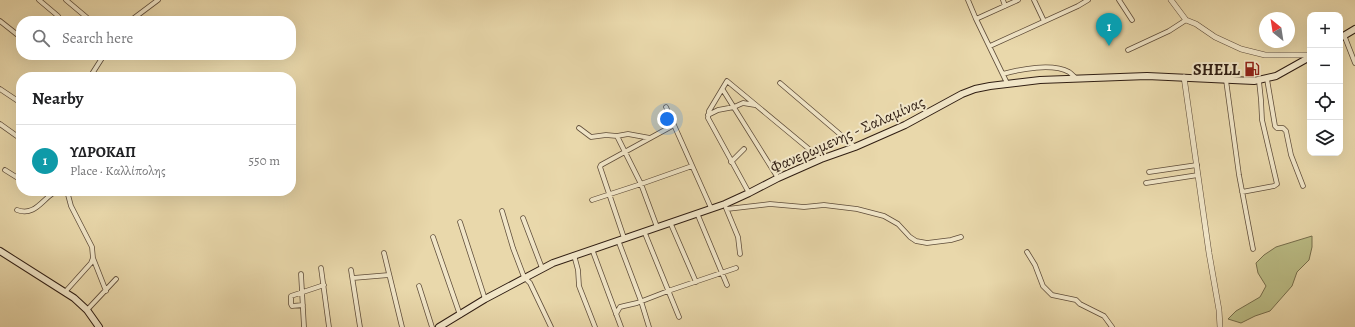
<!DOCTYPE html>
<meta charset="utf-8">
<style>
body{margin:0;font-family:Alegreya,serif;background:#f2f2f2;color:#202124}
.controls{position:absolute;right:12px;top:12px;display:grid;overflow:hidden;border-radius:8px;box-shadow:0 4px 16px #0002}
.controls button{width:36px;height:36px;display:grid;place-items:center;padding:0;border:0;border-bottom:1px solid #e0e0e0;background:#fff;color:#202124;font:20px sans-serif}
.compass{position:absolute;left:1259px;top:12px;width:36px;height:36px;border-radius:50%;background:#fff;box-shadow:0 4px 16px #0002;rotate:330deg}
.you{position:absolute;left:667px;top:119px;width:14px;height:14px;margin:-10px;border:3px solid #fff;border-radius:50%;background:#1a73e8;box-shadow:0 0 0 6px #1a73e833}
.badge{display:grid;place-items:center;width:26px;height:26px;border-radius:50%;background:#8f2418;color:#fff;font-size:13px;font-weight:700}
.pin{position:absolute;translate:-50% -33px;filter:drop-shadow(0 1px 2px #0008)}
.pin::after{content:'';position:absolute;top:21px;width:14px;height:12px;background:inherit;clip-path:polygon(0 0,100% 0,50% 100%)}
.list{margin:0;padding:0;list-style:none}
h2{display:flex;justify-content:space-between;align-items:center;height:52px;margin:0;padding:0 16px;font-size:17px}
h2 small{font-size:13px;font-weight:400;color:#757577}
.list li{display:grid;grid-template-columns:26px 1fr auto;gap:12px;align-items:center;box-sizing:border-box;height:72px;padding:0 16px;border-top:1px solid #e0e0e0}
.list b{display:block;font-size:15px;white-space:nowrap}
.list p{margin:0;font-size:13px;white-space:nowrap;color:#757577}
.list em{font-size:13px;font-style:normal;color:#757577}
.icon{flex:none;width:22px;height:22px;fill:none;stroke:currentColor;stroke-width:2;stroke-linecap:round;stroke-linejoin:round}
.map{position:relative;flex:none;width:1355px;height:327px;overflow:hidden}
.search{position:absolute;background:#fff;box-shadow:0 4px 16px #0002;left:16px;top:16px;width:280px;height:44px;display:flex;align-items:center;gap:10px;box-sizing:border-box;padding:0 14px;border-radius:16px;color:#757577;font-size:15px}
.panel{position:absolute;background:#fff;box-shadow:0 4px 16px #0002;left:16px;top:72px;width:280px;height:124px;border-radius:16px}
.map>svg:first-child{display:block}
.green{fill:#bbbd86;stroke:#766e4c}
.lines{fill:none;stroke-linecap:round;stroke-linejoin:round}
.minor-casing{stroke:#5e4c39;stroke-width:5.5}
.tertiary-casing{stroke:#5e4c39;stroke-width:6}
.secondary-casing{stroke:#301e13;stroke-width:8}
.minor{stroke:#f1e6c8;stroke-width:4}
.tertiary{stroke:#f1e6c8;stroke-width:5}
.secondary{stroke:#f1e6c8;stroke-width:6}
.labels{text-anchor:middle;stroke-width:4;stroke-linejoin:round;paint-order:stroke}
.poi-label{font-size:16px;font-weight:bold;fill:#301e13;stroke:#f1e6c8;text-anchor:end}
.street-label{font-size:16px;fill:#301e13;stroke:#f1e6c8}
</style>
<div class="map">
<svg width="1355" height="327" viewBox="0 0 1355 327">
<rect width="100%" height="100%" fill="#e9d8ab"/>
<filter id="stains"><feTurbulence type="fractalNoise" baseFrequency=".005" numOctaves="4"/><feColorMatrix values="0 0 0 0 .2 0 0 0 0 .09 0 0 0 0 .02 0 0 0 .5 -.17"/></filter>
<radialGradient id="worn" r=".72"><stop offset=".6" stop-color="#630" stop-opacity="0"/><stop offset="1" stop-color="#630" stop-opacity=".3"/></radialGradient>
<path class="green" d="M1312,236V247L1309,260L1297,272L1292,286L1270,311L1255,316L1241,323L1228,319L1236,311L1260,297L1266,286L1258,273L1256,263L1264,255L1276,247Z"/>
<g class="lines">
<g class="minor-casing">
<path id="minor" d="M39,0L58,16
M66,0L91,21
M968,0L976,19L1007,83
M1003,0L1005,6
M1034,0L1044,21
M1119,0L1132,20
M976,19L1018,0
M0,21L19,36
M130,21L158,0
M1344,35L1355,63
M990,46L1078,6L1088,0
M1128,50L1169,31L1186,20
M1003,74C1021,69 1052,63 1069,72C1072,74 1074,77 1077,79
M90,77L104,55
M1267,79L1275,126L1277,128H1283L1286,131L1291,155L1303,186
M1226,80L1239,175L1253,249
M780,83L855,147
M0,89L21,103
M723,90L778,178
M666,107L711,208
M708,115L718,110L734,107L743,103L755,105
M0,124L21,139
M579,128L591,137L606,135L617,136L628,134L650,138
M617,136L641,184L657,227
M731,162L744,149
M5,170L21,180
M1149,172L1197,165
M1146,183L1198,175
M40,191L48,194L52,193
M67,191L71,206L92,247L93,258L106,291
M1242,192L1274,186L1277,184L1262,120L1261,100L1259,81
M749,193L708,118L709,111L727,81L821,159
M592,200L641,184L692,166
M726,208L738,237L740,254
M727,209L770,204L804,207L824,205L857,209L884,216L898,224L910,237L916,241L927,243L951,240L961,237
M17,210C36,217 43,197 57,191
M502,211L513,248L524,277L530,283L551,327
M697,213L727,285
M523,218L542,268
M460,222L485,299
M670,222L696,282
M644,231L679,317
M433,237L460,315
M624,238L600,167L601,165L674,125
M618,240L641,301L649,327
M592,249L621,327
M1027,252L1035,265L1043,286L1052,295L1076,300L1080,304L1104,316L1112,327
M384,253L402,327
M574,255L578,270L579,286L595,327
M321,268L329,327
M351,270L360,327
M301,274L304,327
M353,278L389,275
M419,286L432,327
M65,292L91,263L93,258
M303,305L292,306L291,304V296L324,285
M87,310L116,279
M616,314L620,307L624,306L637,303L668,291L736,268"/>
</g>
<g class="tertiary-casing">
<path id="tertiary" d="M1171,0L1186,20L1196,24L1215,37L1241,49L1265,55H1310
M1184,77L1209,253L1219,310L1220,327"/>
</g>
<g class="secondary-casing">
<path id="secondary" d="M1340,38L1355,29
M0,251L74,298L87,310L99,327
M439,327L485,299L553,263L725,204L749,193L778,178L821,159L855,147L905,125L962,94L975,89L990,86L1040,80L1147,76L1254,81L1276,76L1310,57"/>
</g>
<use href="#minor" class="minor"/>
<use href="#tertiary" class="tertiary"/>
<use href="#secondary" class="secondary"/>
</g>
<defs>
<g id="fuel-bare" transform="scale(1.2)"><path d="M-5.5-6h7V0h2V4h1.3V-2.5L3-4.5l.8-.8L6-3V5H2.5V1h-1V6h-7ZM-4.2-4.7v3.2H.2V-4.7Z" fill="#8f2418" stroke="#f1e6c8" stroke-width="2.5" paint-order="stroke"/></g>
</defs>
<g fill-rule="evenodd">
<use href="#fuel-bare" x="1252" y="69"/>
</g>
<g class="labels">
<g class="poi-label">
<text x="1240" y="75">SHELL</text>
</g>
<g class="street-label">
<text transform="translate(847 134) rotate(-24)" y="6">Φανερωμενης - Σαλαμίνας</text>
</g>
</g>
<rect width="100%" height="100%" filter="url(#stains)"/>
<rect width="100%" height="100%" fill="url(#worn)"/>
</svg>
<div class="controls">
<button>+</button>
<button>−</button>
<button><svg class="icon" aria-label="locate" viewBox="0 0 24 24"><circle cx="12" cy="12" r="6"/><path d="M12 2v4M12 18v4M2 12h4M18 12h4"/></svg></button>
<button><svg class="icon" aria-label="layers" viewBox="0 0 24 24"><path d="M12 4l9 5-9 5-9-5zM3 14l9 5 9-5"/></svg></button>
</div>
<svg class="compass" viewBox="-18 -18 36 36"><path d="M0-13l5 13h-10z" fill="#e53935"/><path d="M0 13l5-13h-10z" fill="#757577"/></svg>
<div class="you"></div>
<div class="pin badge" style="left:1109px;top:46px;background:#0f9aa8">1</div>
<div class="search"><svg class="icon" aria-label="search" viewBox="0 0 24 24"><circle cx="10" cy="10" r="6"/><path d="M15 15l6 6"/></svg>Search here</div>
<section class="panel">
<h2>Nearby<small></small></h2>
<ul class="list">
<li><span class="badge" style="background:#0f9aa8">1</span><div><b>ΥΔΡΟΚΑΠ</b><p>Place · Καλλίπολης</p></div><em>550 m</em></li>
</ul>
</section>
</div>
